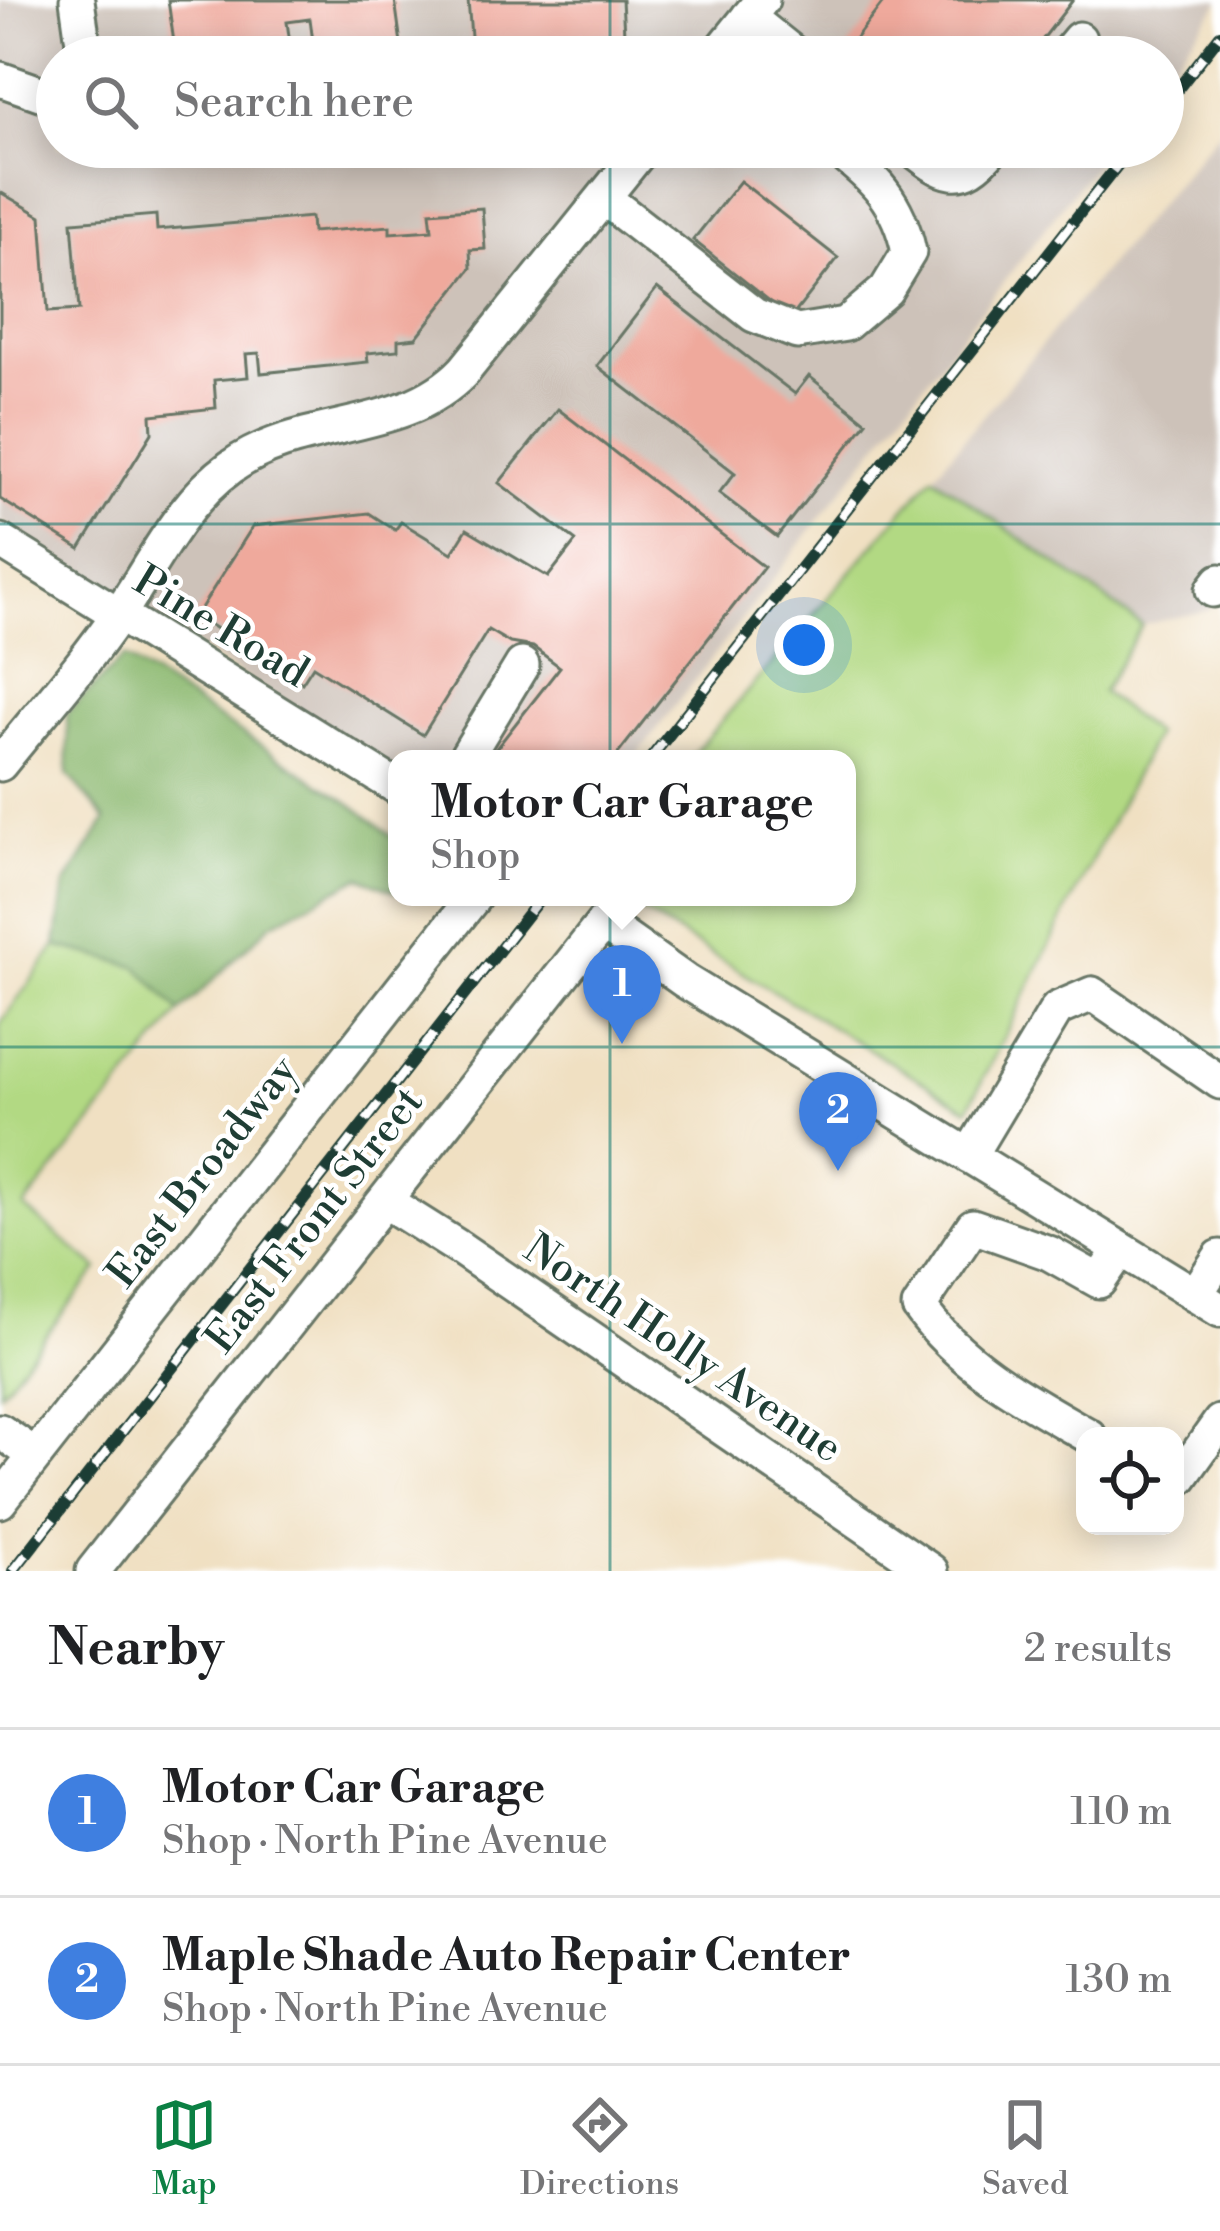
<!DOCTYPE html>
<meta charset="utf-8">
<style>
body{margin:0;font-family:"Libre Bodoni",serif;background:#f2f2f2;color:#202124}
.controls{position:absolute;right:36px;bottom:36px;display:grid;overflow:hidden;border-radius:24px;box-shadow:0 6px 30px #0003}
.controls button{width:108px;height:108px;display:grid;place-items:center;padding:0;border:0;border-bottom:3px solid #e0e0e0;background:#fff;color:#202124;font:60px sans-serif}
.you{position:absolute;left:804px;top:645px;width:42px;height:42px;margin:-30px;border:9px solid #fff;border-radius:50%;background:#1a73e8;box-shadow:0 0 0 18px #1a73e833}
.badge{display:grid;place-items:center;width:78px;height:78px;border-radius:50%;background:#0b8043;color:#fff;font-size:39px;font-weight:700}
.pin{position:absolute;translate:-50% -99px;filter:drop-shadow(0 3px 6px #0008)}
.pin::after{content:'';position:absolute;top:63px;width:42px;height:36px;background:inherit;clip-path:polygon(0 0,100% 0,50% 100%)}
.popup{position:absolute;left:388px;top:750px;width:468px;height:156px;box-sizing:border-box;display:grid;place-content:center;border-radius:24px;background:#fff;filter:drop-shadow(0 3px 9px #0005);font-size:39px;white-space:nowrap;color:#757577}
.popup b{font-size:45px;color:#202124}
.popup::after{content:'';position:absolute;left:50%;top:100%;margin-left:-24px;border:24px solid transparent;border-top-color:#fff}
.list{margin:0;padding:0;list-style:none}
h2{display:flex;justify-content:space-between;align-items:center;height:156px;margin:0;padding:0 48px;font-size:51px}
h2 small{font-size:39px;font-weight:400;color:#757577}
.list li{display:grid;grid-template-columns:78px 1fr auto;gap:36px;align-items:center;box-sizing:border-box;height:168px;padding:0 48px;border-top:3px solid #e0e0e0}
.list b{display:block;font-size:45px;white-space:nowrap}
.list p{margin:0;font-size:39px;white-space:nowrap;color:#757577}
.list em{font-size:39px;font-style:normal;color:#757577}
.icon{flex:none;width:66px;height:66px;fill:none;stroke:currentColor;stroke-width:2;stroke-linecap:round;stroke-linejoin:round}
.map{position:relative;flex:none;width:1220px;height:1571px;overflow:hidden}
.search{position:absolute;background:#fff;box-shadow:0 6px 30px #0003;left:36px;right:36px;top:36px;height:132px;display:flex;align-items:center;gap:30px;box-sizing:border-box;padding:0 42px;border-radius:66px;color:#757577;font-size:45px}
.sheet{height:492px;background:#fff}
nav{display:flex;justify-content:space-around;align-items:center;box-sizing:border-box;height:168px;border-top:3px solid #e0e0e0;background:#fff;font-size:33px;color:#757577}
nav a{display:grid;justify-items:center;gap:6px}
nav .on{color:#0b8043}
.map>svg:first-child{display:block}
.industrial{fill:#cdc2b9}
.green{fill:#b2d983;stroke:#688b5c;stroke-width:3}
.forest{fill:#8db971;stroke:#567b52;stroke-width:3}
.building{fill:#efa99c}
.lines{fill:none;stroke-linecap:round;stroke-linejoin:round}
.minor-casing{stroke:#687666;stroke-width:39}
.minor{stroke:#fff;stroke-width:33}
.rail-casing{stroke:#1f3d34;stroke-width:12}
.rail{stroke:#fff;stroke-width:8;stroke-dasharray:22;stroke-linecap:butt}
.grid{fill:none;stroke:#0f766e;stroke-width:3;stroke-opacity:0.55}
.labels{text-anchor:middle;stroke-width:9;stroke-linejoin:round;paint-order:stroke}
.street-label{font-size:42px;fill:#1f3d34;stroke:#fff}
</style>
<div class="map">
<svg width="1220" height="1571" viewBox="0 0 1220 1571">
<rect width="100%" height="100%" fill="#fff"/>
<filter id="ink" filterUnits="userSpaceOnUse"><feTurbulence type="fractalNoise" baseFrequency=".00833" numOctaves="2"/><feDisplacementMap in="SourceGraphic" scale="24" xChannelSelector="R" yChannelSelector="G"/><feConvolveMatrix kernelMatrix="1 2 1 2 8 2 1 2 1" color-interpolation-filters="sRGB"/></filter>
<filter id="wash" filterUnits="userSpaceOnUse"><feTurbulence type="fractalNoise" baseFrequency=".004" numOctaves="4" result="noise"/><feDisplacementMap in="SourceGraphic" scale="48" xChannelSelector="R" yChannelSelector="G"/><feGaussianBlur stdDeviation="2.7" result="paint"/><feColorMatrix in="noise" values="0 0 0 0 0 0 0 0 0 0 0 0 0 0 0 0 0 1.4 0 .05"/><feComposite in="paint" operator="in"/></filter>
<g filter="url(#wash)">
<rect width="100%" height="100%" fill="#f0e0c2"/>
<path class="industrial" d="M0,0H1220V2L1163,76V57H57V147H1108L634,759H397V774L0,521Z
M1220,130V598L1209,610L1142,625L933,476Z"/>
<path class="green" d="M933,476L1142,625L1102,692L1155,734L968,1109L618,897H847V759H689Z
M56,946L137,966L180,1012L24,1207L98,1269L0,1393V1024Z"/>
<path class="forest" d="M124,657L351,804L397,840V892L360,877L271,924L180,1012L137,966L56,946L65,885L106,820L68,774L67,713Z"/>
<g id="blocks">
<path class="building" d="M168,0H395L402,51L364,57H315L310,19L287,22L292,57H176Z
M468,0H622L624,34L472,48Z
M885,0H1073L1029,57H841Z
M740,181L838,258L791,318L693,240Z
M0,192L41,216L48,312L79,310L72,222L156,215L157,230L311,217L312,232L390,226V233L432,230L430,212L482,208L485,249L470,250L471,268L416,338L398,340V350L367,353L368,362L261,373L259,353L246,354L248,377L214,380L216,408L151,415L152,433L80,549L0,499Z
M657,288L795,394L809,376L867,422L777,537L719,493L735,473L597,366Z
M558,409L764,567L614,759H488L560,667L533,647L510,643L488,630L423,735L313,666L302,683L196,616L253,526L369,513L395,530L401,522L452,553L467,529L548,577L576,541L499,483Z"/>
</g>
</g>
<g filter="url(#ink)">
<use href="#blocks" fill-opacity="0" stroke="#687666" stroke-width="3"/>
<g class="lines">
<g class="minor-casing">
<path id="minor" d="M77,0L85,57
M748,17L798,57
M716,57L762,0
M1064,57L1079,39
M0,79L57,99
M910,147C944,174 961,187 993,147
M604,198L754,315L797,332L846,324L886,290L909,252C898,200 875,179 834,147
M0,541L397,787
M1213,590L1220,581
M465,759L522,665
M0,764C40,714 84,665 120,612C154,562 180,504 231,467C302,416 402,436 464,371L644,147
M969,1156L1057,1009L1092,994L1220,1082
M385,1201L461,1249L931,1571
M1195,1295L1220,1257
M0,1431L35,1455
M1089,1436C1028,1401 960,1365 919,1307L973,1226L1049,1253L1099,1281L1121,1249
M1181,1477L1220,1422
M0,1501L474,897
M93,1571L603,923L685,981L1220,1310"/>
</g>
<use href="#minor" class="minor"/>
<g class="rail-casing">
<path id="rail" d="M1163,108L1220,35
M650,759L1132,147
M13,1571L541,897"/>
</g>
<use href="#rail" class="rail"/>
</g>
</g>
<path class="grid" d="M610,0V57M610,147V1571M0,524H1220M0,1047H1220"/>
<g class="labels">
<g class="street-label">
<text transform="translate(222 625) rotate(31)" y="15">Pine Road</text>
<text transform="translate(201 1171) rotate(-52)" y="15">East Broadway</text>
<text transform="translate(313 1219) rotate(-52)" y="15">East Front Street</text>
<text transform="translate(684 1347) rotate(34)" y="15">North Holly Avenue</text>
</g>
</g>
</svg>
<div class="controls">
<button><svg class="icon" aria-label="locate" viewBox="0 0 24 24"><circle cx="12" cy="12" r="6"/><path d="M12 2v4M12 18v4M2 12h4M18 12h4"/></svg></button>
</div>
<div class="you"></div>
<div class="pin badge" style="left:622px;top:1044px;background:#3f7fe0">1</div>
<div class="popup"><b>Motor Car Garage</b>Shop</div>
<div class="pin badge" style="left:838px;top:1171px;background:#3f7fe0">2</div>
<div class="search"><svg class="icon" aria-label="search" viewBox="0 0 24 24"><circle cx="10" cy="10" r="6"/><path d="M15 15l6 6"/></svg>Search here</div>
</div>
<section class="sheet">
<h2>Nearby<small>2 results</small></h2>
<ul class="list">
<li><span class="badge" style="background:#3f7fe0">1</span><div><b>Motor Car Garage</b><p>Shop · North Pine Avenue</p></div><em>110 m</em></li>
<li><span class="badge" style="background:#3f7fe0">2</span><div><b>Maple Shade Auto Repair Center</b><p>Shop · North Pine Avenue</p></div><em>130 m</em></li>
</ul>
</section>
<nav>
<a class="on"><svg class="icon" aria-label="map" viewBox="0 0 24 24"><path d="M3 6l6-2 6 2 6-2v14l-6 2-6-2-6 2zM9 4v14M15 6v14"/></svg>Map</a>
<a><svg class="icon" aria-label="directions" viewBox="0 0 24 24"><path d="M12 3l9 9-9 9-9-9zM9 14v-3h6M13 9l2 2-2 2"/></svg>Directions</a>
<a><svg class="icon" aria-label="saved" viewBox="0 0 24 24"><path d="M7 4h10v16l-5-4-5 4z"/></svg>Saved</a>
</nav>
